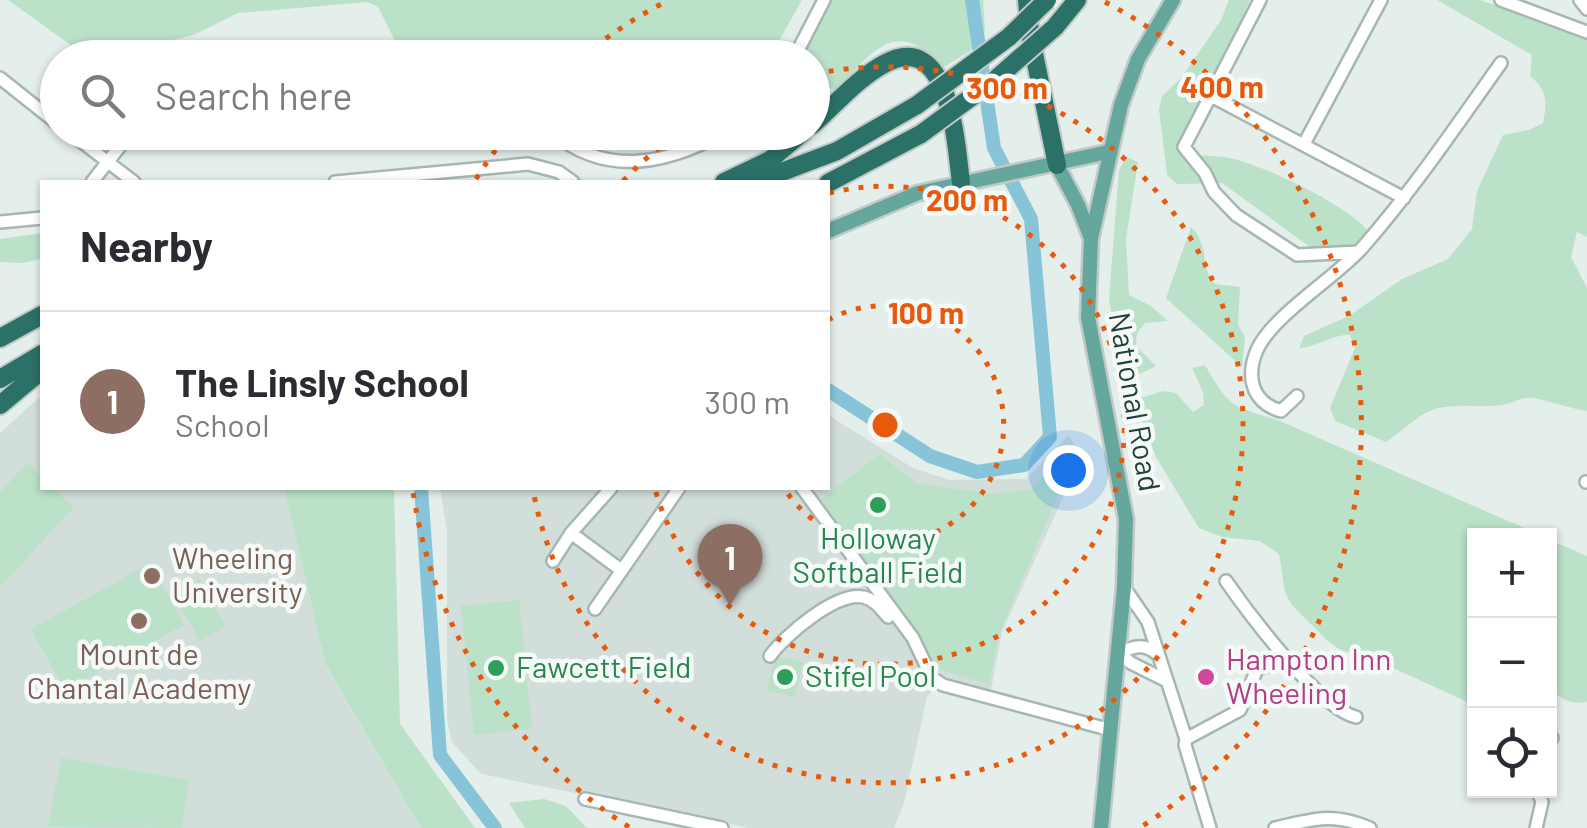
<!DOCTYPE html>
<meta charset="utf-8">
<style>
body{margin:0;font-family:Barlow,sans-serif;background:#f2f2f3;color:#2b2b33}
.controls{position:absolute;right:30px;bottom:30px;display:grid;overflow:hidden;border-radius:0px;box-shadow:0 2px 8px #0004}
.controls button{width:90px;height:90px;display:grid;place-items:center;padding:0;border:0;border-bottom:2px solid #e1e1e2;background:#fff;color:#2b2b33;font:50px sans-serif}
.you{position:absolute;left:1068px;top:470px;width:35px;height:35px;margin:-25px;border:8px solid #fff;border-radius:50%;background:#1a73e8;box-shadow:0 0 0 15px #1a73e833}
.badge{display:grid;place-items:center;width:65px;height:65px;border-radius:50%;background:#7c3aed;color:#fff;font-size:32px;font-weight:700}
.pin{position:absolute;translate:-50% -82px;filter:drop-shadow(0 2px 5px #0008)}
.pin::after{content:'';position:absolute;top:52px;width:35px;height:30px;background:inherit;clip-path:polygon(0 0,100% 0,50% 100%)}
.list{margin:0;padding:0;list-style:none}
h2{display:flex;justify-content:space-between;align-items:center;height:130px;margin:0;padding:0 40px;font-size:42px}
h2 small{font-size:32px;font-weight:400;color:#7c7c81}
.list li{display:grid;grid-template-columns:65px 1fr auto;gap:30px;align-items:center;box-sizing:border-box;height:180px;padding:0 40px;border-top:2px solid #e1e1e2}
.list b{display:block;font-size:38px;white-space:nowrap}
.list p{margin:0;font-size:32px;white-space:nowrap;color:#7c7c81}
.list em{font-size:32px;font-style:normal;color:#7c7c81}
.icon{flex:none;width:55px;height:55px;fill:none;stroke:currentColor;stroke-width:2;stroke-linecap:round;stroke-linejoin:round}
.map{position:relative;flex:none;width:1587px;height:828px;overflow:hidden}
.search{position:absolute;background:#fff;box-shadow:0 2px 8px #0004;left:40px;top:40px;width:790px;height:110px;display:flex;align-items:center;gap:25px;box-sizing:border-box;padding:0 35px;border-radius:55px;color:#7c7c81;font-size:38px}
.panel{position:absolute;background:#fff;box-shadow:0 2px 8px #0004;left:40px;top:180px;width:790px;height:310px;border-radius:0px}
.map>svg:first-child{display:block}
.built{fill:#d2deda}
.green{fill:#bbe1c9}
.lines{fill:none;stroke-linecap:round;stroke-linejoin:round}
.river{stroke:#88c4d7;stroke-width:14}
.minor-casing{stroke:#a6b7b3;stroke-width:16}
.major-casing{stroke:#c1cac8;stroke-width:19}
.highway-casing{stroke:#c1cac8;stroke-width:22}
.minor{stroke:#fff;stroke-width:11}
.major{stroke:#65a79c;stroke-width:14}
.highway{stroke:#2b7168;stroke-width:18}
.highway-bridge-casing{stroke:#c1cac8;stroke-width:22;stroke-linecap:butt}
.highway-bridge{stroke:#2b7168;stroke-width:18}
.ring{fill:none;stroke:#e8590c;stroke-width:5;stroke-dasharray:5 10}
.leisure-dot{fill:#2e9e5b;stroke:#f5faf8;stroke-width:4}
.education-dot{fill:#8d6e63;stroke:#f5faf8;stroke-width:4}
.hotel-dot{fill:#d1479c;stroke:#f5faf8;stroke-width:4}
.labels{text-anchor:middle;stroke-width:9;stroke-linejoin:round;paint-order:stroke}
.street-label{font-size:30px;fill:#21423c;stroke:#f5faf8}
.leisure-label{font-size:30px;fill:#27864d;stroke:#f5faf8;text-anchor:start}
.education-label{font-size:30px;fill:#785e54;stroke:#f5faf8;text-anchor:start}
.hotel-label{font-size:30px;fill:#b23c85;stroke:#f5faf8;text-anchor:start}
.centre{fill:#e8590c;stroke:#f5faf8;stroke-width:5}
.ring-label{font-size:30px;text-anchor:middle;font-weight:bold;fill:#e8590c;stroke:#f5faf8;stroke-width:9;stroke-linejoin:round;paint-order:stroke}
</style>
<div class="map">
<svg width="1587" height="828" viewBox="0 0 1587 828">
<rect width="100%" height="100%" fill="#e4eeeb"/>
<path class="built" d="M42,395V488H284L325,665L421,828H0V433Z
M828,415L913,468L950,480L1026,479L1069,435L1081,458L1002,632L991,690L944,677L927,697L904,803L894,828H749L481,774L451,741L447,718V532L440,488H828Z"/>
<path class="green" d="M8,0H802L770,57H471L456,48L396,43L378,7L367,2L238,13L196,34L174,40L152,57L89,58Z
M829,0H983L985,32L970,51L944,67C894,16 875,50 836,90L813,84L812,58H798Z
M1229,0H1250L1182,155C1197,156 1215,155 1230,158C1265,166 1348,205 1370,233L1362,243L1351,248L1310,247L1222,183L1177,184L1167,175L1159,109L1162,96L1182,77L1221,20Z
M1437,0H1479L1570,29L1587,39V237L1577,232L1571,257L1587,288V411C1568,408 1551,401 1533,398C1524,397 1518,400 1510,403C1489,410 1453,402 1432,410C1416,416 1400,433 1386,442L1335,421L1330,408L1355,348L1350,335C1331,334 1318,347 1299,348L1304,336L1349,316L1402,279L1448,259L1472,229L1477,191L1503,135L1529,130L1543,123C1547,101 1548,91 1530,76L1532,55Z
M1126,157L1138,162L1126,239L1129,295L1151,306L1168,321L1145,323L1137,333L1136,346L1156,366L1134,377L1131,388L1137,399L1163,391L1176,393L1193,412L1204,405L1203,392L1192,368L1205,365C1231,410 1231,405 1280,421L1540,535L1474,536V705L1391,667L1339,649L1329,642L1291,604L1285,592L1279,554L1260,541L1222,537L1199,528L1156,457L1142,420L1127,398L1109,299L1119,170Z
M1191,227C1211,247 1199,267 1215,284L1240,287L1238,325L1245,337L1242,367L1166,298Z
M42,233V259L21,263L0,262V239Z
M880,454L917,484L995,494L1031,489L1049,469L1064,481L999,634L989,684L940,670L821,499Z
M27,463L42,477V488H53L74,507L0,587V492Z
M284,488H394L400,724L475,828H421L325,664Z
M1550,540L1587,556V702C1570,705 1562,699 1550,689Z
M151,563L184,625L65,690L31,629Z
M199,579L226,626L200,641L173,594Z
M519,600L532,729L474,735L461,606Z
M774,656L803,662L795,697L767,691Z
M61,758L189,780L182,828L48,827Z
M544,799L566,806L587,828H525L509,803Z"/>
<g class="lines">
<path class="river" d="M828,390L930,456L977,472L1024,465L1050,437L1031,219L994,148L972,0
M421,488L440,755L495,828"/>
<g class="minor-casing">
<path id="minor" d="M1260,0L1184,147L1205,173L1214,192L1236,215L1297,255L1358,252
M1501,0L1587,32
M1580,0L1587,9
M227,58C255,50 284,53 313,52C355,52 396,50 437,58
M794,58L824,0
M0,78L58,124
M1211,96L1404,198
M69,132L134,182
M552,132C606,178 668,164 725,132
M1304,144L1381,0
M92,182L131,132
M335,182L528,164L559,172L573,182
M0,222L42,218
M1297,396L1281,411C1251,402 1246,376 1257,350C1272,316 1335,278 1362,248C1413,190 1456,126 1501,63
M1586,482H1587
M802,488L913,638L932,678L943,685L1111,730
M571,533L621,570
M553,561L571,533L611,488
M1226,581C1249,614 1320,709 1356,717
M1124,587L1148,622L1186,739L1185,745L1210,828
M595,609L679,488
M1157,654C1144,642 1133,647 1119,653L1131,663L1165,680
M770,656C785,635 836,592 863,597C874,599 881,609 888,617
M1186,739L1240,710L1257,669L1289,659
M1550,740L1552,738
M585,799L722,828
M1275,828C1314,819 1332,812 1370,828
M1536,828L1542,802L1537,790"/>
</g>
<g class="major-casing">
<path id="major" d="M1057,165L1078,205L1090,236
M828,231L918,193L1108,152
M1101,828L1124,587L1126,519L1088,317L1091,239L1121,105L1138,59L1173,0"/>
</g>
<g class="highway-casing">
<path id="highway" d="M1027,0L1030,34L1057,165
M1055,27L1077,0
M812,125C835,105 858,78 884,64C950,27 956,144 961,183
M724,182L770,160L803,132
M755,182L837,151L917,105
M828,183L921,134
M0,338L42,315
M0,379L42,354
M0,405L42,370"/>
</g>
<use href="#minor" class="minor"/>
<use href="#major" class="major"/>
<use href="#highway" class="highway"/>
<g class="highway-bridge-casing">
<path id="highway-bridge" d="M917,105L1009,37L1047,0
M921,134L996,79L1055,27"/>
</g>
<use href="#highway-bridge" class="highway-bridge"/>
</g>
<g class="ring">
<path d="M828 320A119 119 0 1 1 784 488"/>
<path d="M829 193A239 239 0 1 1 655 489"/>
<path d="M623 181A358 358 0 0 1 677 134M814 74A358 358 0 1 1 533 490"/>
<path d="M629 827A477 477 0 0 1 413 491M476 179A477 477 0 0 1 507 135M582 57A477 477 0 0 1 665 2M1105 2A477 477 0 0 1 1141 827"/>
</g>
<g class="leisure-dot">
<circle cx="878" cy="505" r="10"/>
<circle cx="496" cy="668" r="10"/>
<circle cx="785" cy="677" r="10"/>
</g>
<g class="education-dot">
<circle cx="152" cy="576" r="10"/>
<circle cx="139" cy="621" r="10"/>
</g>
<circle class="hotel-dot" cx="1206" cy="677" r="10"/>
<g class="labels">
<g class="street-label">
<text transform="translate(1134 402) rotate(80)" y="10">National Road</text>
</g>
<g class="leisure-label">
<text x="878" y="549" text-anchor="middle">Holloway<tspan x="878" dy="34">Softball Field</tspan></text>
<text x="516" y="678">Fawcett Field</text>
<text x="805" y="687">Stifel Pool</text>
</g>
<g class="education-label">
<text x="172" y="569">Wheeling<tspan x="172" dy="34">University</tspan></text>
<text x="139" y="665" text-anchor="middle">Mount de<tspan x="139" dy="34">Chantal Academy</tspan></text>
</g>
<g class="hotel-label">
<text x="1226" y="670">Hampton Inn<tspan x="1226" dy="34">Wheeling</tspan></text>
</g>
</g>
<circle cx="885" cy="425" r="15" class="centre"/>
<g class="ring-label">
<text x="1222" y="98">400 m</text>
<text x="1007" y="99">300 m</text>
<text x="967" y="211">200 m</text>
<text x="926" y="324">100 m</text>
</g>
</svg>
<div class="controls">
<button>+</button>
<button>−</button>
<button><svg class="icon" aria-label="locate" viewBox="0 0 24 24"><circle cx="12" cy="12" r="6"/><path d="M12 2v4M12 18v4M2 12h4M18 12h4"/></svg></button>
</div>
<div class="you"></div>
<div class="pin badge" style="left:730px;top:606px;background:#8d6e63">1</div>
<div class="search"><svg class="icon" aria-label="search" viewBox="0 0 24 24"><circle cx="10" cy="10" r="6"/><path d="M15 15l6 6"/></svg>Search here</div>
<section class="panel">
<h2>Nearby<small></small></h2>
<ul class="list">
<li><span class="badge" style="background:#8d6e63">1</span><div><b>The Linsly School</b><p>School</p></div><em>300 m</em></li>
</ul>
</section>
</div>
